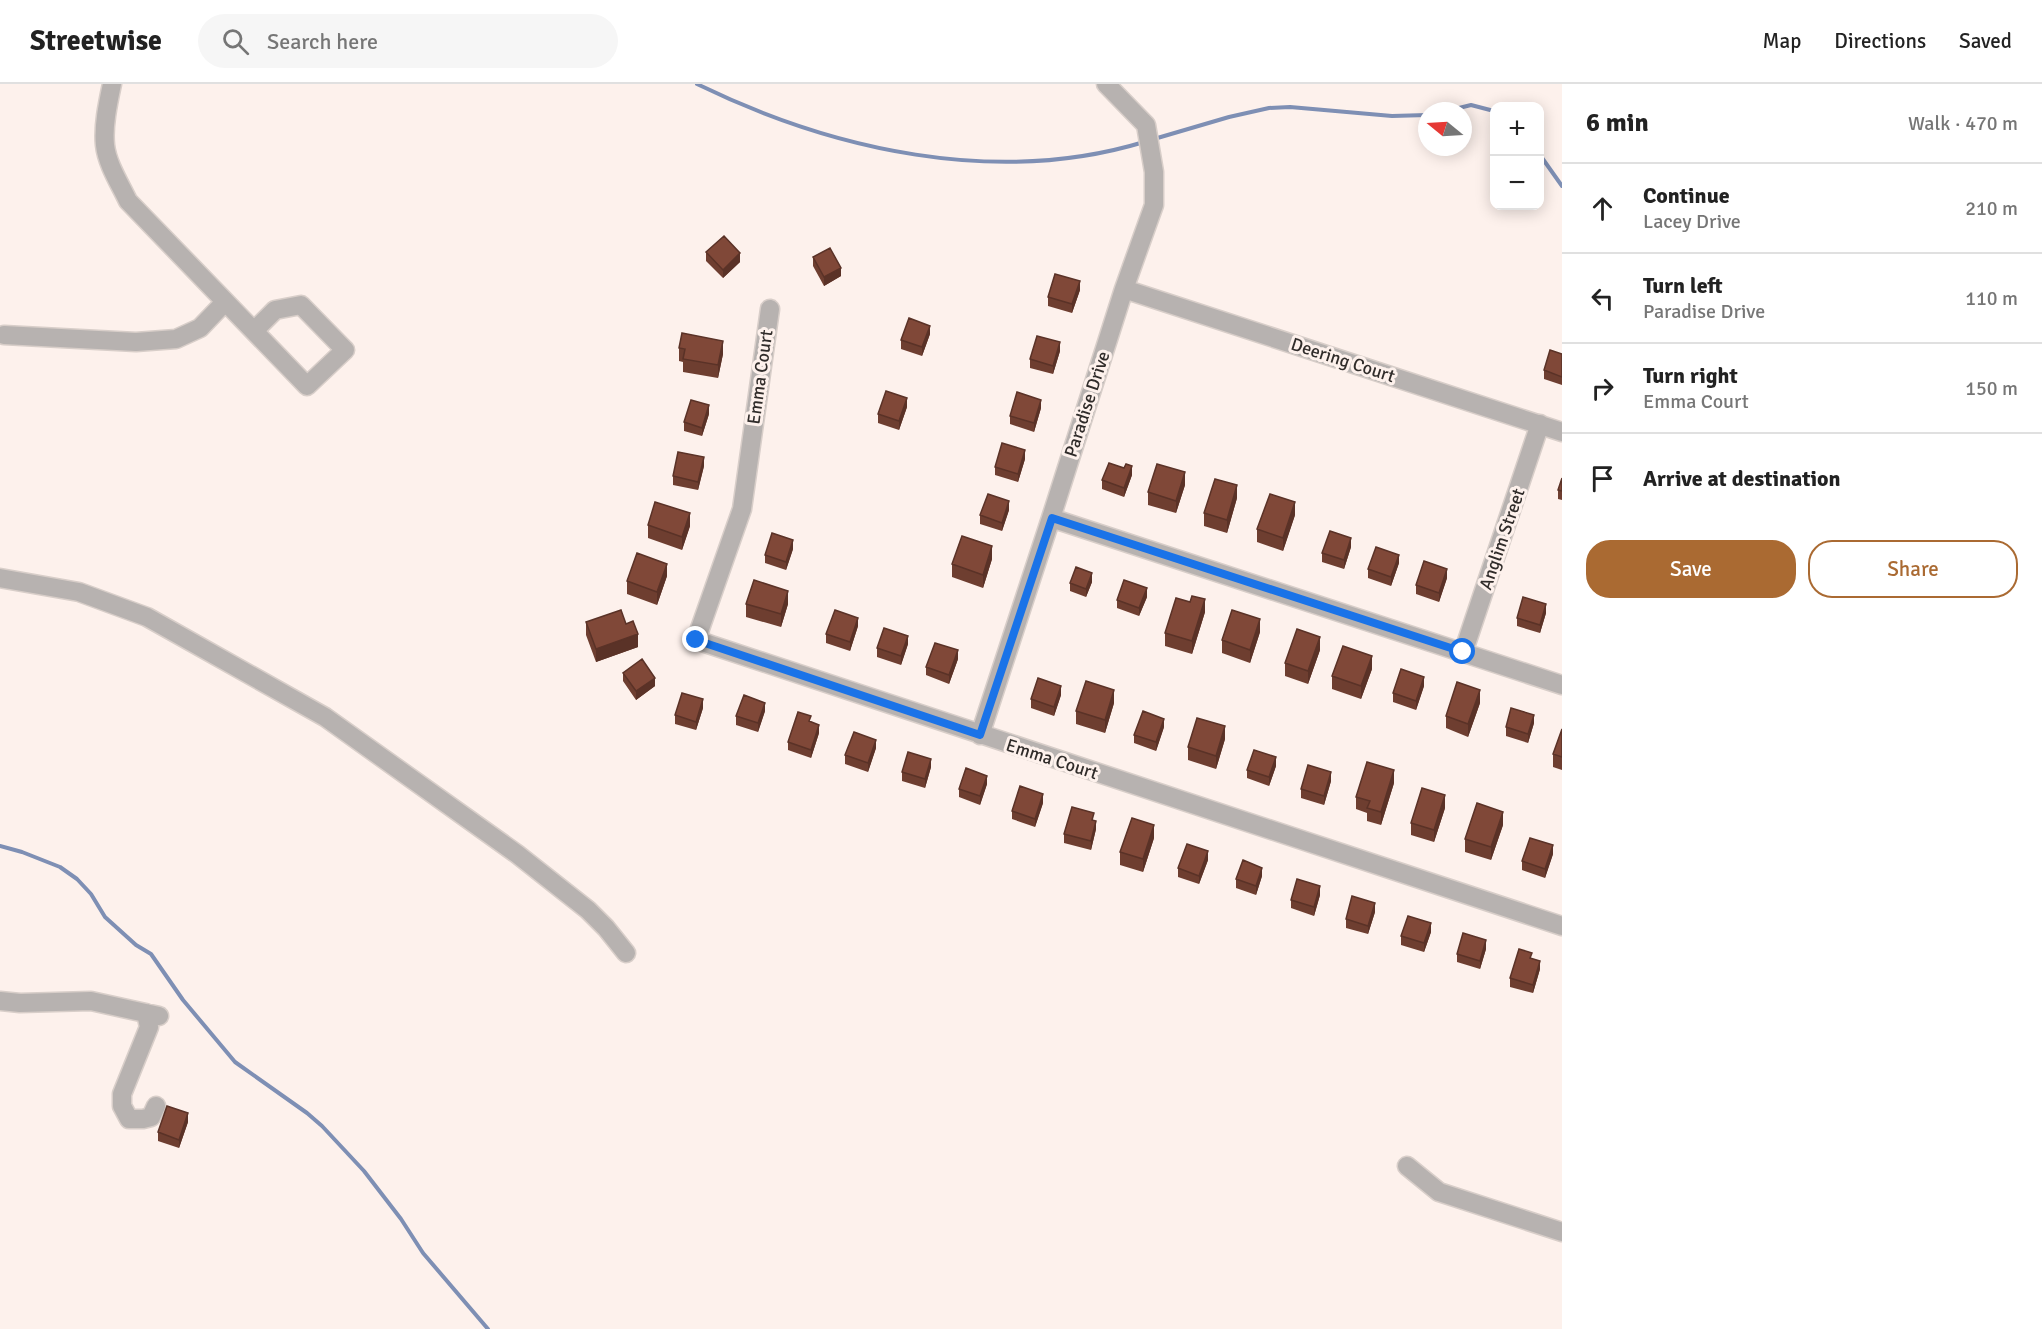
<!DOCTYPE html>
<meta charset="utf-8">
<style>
body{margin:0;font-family:Signika,sans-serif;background:#f6f6f6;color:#222}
.controls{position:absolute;right:18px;top:18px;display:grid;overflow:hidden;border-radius:12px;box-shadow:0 3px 15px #0003}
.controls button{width:54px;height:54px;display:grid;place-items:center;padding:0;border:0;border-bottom:2px solid #e0e0e0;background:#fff;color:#222;font:30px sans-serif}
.compass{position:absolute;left:1418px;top:18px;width:54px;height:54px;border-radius:50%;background:#fff;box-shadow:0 3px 15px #0003;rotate:288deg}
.stop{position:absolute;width:18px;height:18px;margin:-14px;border:4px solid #1a73e8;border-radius:50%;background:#fff}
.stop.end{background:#1a73e8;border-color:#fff;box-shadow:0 2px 6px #0008}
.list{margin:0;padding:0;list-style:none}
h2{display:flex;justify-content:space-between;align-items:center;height:78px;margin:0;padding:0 24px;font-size:26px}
h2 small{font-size:20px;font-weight:400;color:#767676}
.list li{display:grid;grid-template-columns:39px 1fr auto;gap:18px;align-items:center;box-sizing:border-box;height:90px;padding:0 24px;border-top:2px solid #e0e0e0}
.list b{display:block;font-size:22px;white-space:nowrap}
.list p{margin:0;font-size:20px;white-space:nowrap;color:#767676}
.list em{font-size:20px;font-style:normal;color:#767676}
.actions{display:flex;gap:12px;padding:18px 24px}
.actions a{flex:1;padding:14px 0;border:2px solid #aa6a32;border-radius:24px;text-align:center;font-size:21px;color:#aa6a32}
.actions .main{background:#aa6a32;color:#fff}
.icon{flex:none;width:33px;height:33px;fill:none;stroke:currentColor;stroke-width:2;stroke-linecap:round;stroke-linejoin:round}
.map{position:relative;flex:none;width:1562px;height:1245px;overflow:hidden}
header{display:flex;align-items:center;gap:36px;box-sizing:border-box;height:84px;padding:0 30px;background:#fff;border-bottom:2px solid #e0e0e0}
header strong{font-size:28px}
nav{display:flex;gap:33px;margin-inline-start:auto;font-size:21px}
.search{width:420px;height:54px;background:#f6f6f6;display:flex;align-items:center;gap:15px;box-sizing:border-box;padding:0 21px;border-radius:33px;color:#767676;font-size:22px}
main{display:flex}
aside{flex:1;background:#fff}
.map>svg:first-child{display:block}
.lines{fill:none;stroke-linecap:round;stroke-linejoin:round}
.stream{stroke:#7e8fb4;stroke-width:4}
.minor-casing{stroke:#d8cec9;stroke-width:21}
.minor{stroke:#b7b2b0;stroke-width:18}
.wall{fill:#6e3e30}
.shaded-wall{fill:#5a3227}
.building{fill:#804838;stroke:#5a3227;stroke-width:1.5}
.route{stroke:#1a73e8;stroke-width:8}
.labels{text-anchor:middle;stroke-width:6;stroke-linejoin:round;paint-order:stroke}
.street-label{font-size:18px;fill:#302c2a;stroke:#fdf1ec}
</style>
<header>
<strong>Streetwise</strong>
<div class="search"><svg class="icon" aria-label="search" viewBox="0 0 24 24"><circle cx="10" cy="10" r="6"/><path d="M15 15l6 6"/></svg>Search here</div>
<nav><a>Map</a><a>Directions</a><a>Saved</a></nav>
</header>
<main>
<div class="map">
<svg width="1562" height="1245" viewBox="0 0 1562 1245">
<rect width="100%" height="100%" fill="#fdf1ec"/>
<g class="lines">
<path class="stream" d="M697,0C832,66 996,103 1144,58
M1447,27L1471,21L1494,27
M1154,55L1229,33L1269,24L1290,23L1392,32L1427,31
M1540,71L1562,102
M0,762L22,768L60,783L77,795L91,810L105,833L136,861L151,870L183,916L235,978L307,1029L322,1042L364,1087L401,1135L423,1169L488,1245"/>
<g class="minor-casing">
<path id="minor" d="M112,0C108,19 103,42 105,61C107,80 120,100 128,117L307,302L345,266L301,221L275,226L254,247
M1124,205L1562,348
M770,225L742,425L696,556L1562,842
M4,251L136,258L176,255L200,244L225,218
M1051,434L1562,601
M0,494L79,508L147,533L325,633L517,770L588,826L606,844L626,869
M1463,569L1540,340
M980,651L1051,434L1124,205L1154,121V88L1146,41L1106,0
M0,917L20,919L91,917L159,932
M146,929L149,943L122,1010V1022L129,1035H143L151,1033L156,1022
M1407,1082L1439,1108L1562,1148"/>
</g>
<use href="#minor" class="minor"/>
</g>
<path class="wall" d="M706,168L740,178L723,194L706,177Z
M813,173L841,192L824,202L813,182Z
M1080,206L1072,229L1048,222V213Z
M930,250L922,272L901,265V256Z
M679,264L723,270L718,294L683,288V278L679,277Z
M1060,267L1053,290L1030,284V275Z
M1562,270V301L1544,295V286Z
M907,323L899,346L878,339V330Z
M1041,324L1034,348L1010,340V332Z
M709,330L702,352L684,347V338Z
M1025,375L1018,398L995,391V383Z
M704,382L698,406L673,401V392Z
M1132,391L1124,413L1102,405V396Z
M1562,394V416L1558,415V406Z
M1185,401L1176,429L1148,421V408Z
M1237,414L1227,449L1204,442V429Z
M1009,426L1002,447L980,440V431Z
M1295,431L1283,467L1257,458V445Z
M648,441L690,442L682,466L648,454Z
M1351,463L1344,485L1322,478V469Z
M793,465L786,486L765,479V471Z
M992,475L983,504L952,493V480Z
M1399,479L1391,502L1368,494V485Z
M667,492L657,521L627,510V497Z
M1447,494L1439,518L1416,510V501Z
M1092,498L1086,513L1070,507V499Z
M1147,513L1139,532L1117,524V516Z
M1190,518L1205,528L1192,570L1165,562V549Z
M746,520H788L781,543L746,533Z
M1546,529L1540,549L1517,542V534Z
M586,538L626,540L638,563L596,578L586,551Z
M858,542L850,567L826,559V550Z
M1260,548L1250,579L1222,569V556Z
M908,560L901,581L877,573V564Z
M1320,566L1308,600L1285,592V579Z
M958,575L949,600L926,591V583Z
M1372,585L1361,615L1332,605V592Z
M623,589L655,602L636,616L623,597Z
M1424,602L1416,626L1393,618V609Z
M1061,611L1054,632L1031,624V615Z
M1114,619L1105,649L1076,640V627Z
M1480,619L1468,653L1446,644V632Z
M703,624L696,646L675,640V631Z
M765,627L758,648L736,641V632Z
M1534,639L1528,659L1506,652V643Z
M1164,643L1156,667L1134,659V651Z
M1562,645V686L1553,683V670Z
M819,649L811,674L788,666V658Z
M1225,655L1216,685L1188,676V663Z
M876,664L868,688L845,680V671Z
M1276,682L1269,702L1247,694V686Z
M931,683L925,704L902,697V688Z
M1331,697L1324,721L1301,714V705Z
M1394,699L1381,741L1367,737V729L1356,725V713Z
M987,700L980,721L959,713V705Z
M1043,719L1035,743L1012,735V727Z
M1445,724L1434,758L1411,751V739Z
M1094,736L1096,745L1091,766L1064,759V750Z
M1503,741L1491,776L1465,768V755Z
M1154,754L1143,788L1120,781V768Z
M1553,770L1545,794L1522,786V777Z
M1208,776L1199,800L1178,793V784Z
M1262,792L1256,811L1236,804V795Z
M1320,811L1314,832L1291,824V816Z
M1375,828L1368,850L1346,844V835Z
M1431,848L1424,868L1401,861V852Z
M1486,865L1480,885L1457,878V870Z
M1540,885L1533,909L1510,903V894Z
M188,1038L179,1064L158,1057V1048Z"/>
<path class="shaded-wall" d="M740,169V178L723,194V186Z
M841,184V192L824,202V193Z
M1080,197V206L1072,229V220Z
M930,242V250L922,272V263Z
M723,257V270L718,294V281Z
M1060,258V267L1053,290V282Z
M907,314V323L899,346V337Z
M1041,316V324L1034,348V339Z
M709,321V330L702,352V344Z
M1025,366V375L1018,398V390Z
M704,373V382L698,406V398Z
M1132,382V391L1124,413V404Z
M1185,388V401L1176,429V417Z
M1237,401V414L1227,449V436Z
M1009,417V426L1002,447V439Z
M1295,418V431L1283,467V454Z
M690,429V442L682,466V453Z
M1351,454V463L1344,485V476Z
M793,456V465L786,486V478Z
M992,462V475L983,504V491Z
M1399,471V479L1391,502V493Z
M667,480V492L657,521V508Z
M1447,485V494L1439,518V509Z
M1092,489V498L1086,513V505Z
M1147,504V513L1139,532V524Z
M788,507V520L781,543V530Z
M1205,515V528L1192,570V557Z
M1546,520V529L1540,549V541Z
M858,534V542L850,567V558Z
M1260,535V548L1250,579V566Z
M638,550V563L596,578V565Z
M908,552V560L901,581V572Z
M1320,553V566L1308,600V587Z
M958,566V575L949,600V591Z
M1372,572V585L1361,615V602Z
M1424,593V602L1416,626V617Z
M655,594V602L636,616V607Z
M1061,602V611L1054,632V623Z
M1114,606V619L1105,649V636Z
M1480,606V619L1468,653V640Z
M703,615V624L696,646V638Z
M765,619V627L758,648V639Z
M1534,631V639L1528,659V650Z
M1164,635V643L1156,667V658Z
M819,641V649L811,674V666Z
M1225,642V655L1216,685V672Z
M876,656V664L868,688V679Z
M1276,673V682L1269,702V693Z
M931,675V683L925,704V695Z
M1394,686V699L1381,741V728Z
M1331,688V697L1324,721V712Z
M987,692V700L980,721V712Z
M1043,710V719L1035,743V735Z
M1445,711V724L1434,758V746Z
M1503,728V741L1491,776V763Z
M1096,737V745L1091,766V757Z
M1154,741V754L1143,788V775Z
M1553,761V770L1545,794V785Z
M1208,767V776L1199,800V792Z
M1262,784V792L1256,811V802Z
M1320,802V811L1314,832V823Z
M1375,819V828L1368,850V842Z
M1431,839V848L1424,868V859Z
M1486,856V865L1480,885V877Z
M1540,877V885L1533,909V901Z
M188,1029V1038L179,1064V1056Z"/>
<path class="building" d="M724,152L740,169L723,186L706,168Z
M830,164L841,184L824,193L813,173Z
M1055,190L1080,197L1072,220L1048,213Z
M909,234L930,242L922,263L901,256Z
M682,249L723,257L718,281L683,275L685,265L679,264Z
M1037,252L1060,258L1053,282L1030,275Z
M1550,266L1562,270V293L1544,286Z
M886,307L907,314L899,337L878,330Z
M1017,308L1041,316L1034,339L1010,332Z
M691,316L709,321L702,344L684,338Z
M1002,359L1025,366L1018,390L995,383Z
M678,368L704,373L698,398L673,392Z
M1109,379L1124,384L1126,380L1132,382L1124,404L1102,396Z
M1157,380L1185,388L1176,417L1148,408Z
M1562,394V407L1558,406Z
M1215,395L1237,401L1227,436L1204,429Z
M988,410L1009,417L1002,439L980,431Z
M1270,410L1295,418L1283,454L1257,445Z
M655,418L690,429L682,453L648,441Z
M1330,447L1351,454L1344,476L1322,469Z
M772,449L793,456L786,478L765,471Z
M962,452L992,462L983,491L952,480Z
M1376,463L1399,471L1391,493L1368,485Z
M637,469L667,480L657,508L627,497Z
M1424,477L1447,485L1439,509L1416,501Z
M1076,483L1092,489L1086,505L1070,499Z
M754,496L788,507L781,530L746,520Z
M1124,496L1147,504L1139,524L1117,516Z
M1192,512L1205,515L1192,557L1165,549L1176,514L1190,518Z
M1523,513L1546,520L1540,541L1517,534Z
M621,526L626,540L633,537L638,550L596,565L586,538Z
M835,526L858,534L850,558L826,550Z
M1232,526L1260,535L1250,566L1222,556Z
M884,544L908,552L901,572L877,564Z
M1297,545L1320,553L1308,587L1285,579Z
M935,559L958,566L949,591L926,583Z
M1343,562L1372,572L1361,602L1332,592Z
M642,575L655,594L636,607L623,589Z
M1401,585L1424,593L1416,617L1393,609Z
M1038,594L1061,602L1054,623L1031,615Z
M1086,597L1114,606L1105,636L1076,627Z
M1457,598L1480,606L1468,640L1446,632Z
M682,609L703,615L696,638L675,631Z
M744,611L765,619L758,639L736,632Z
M1511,624L1534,631L1528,650L1506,643Z
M1143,627L1164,635L1156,658L1134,651Z
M798,628L811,632L809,637L819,641L811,666L788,658Z
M1197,634L1225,642L1216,672L1188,663Z
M1562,645V673L1553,670Z
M854,648L876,656L868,679L845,671Z
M1254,666L1276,673L1269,693L1247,686Z
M908,668L931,675L925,695L902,688Z
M1367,678L1394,686L1381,728L1367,724L1370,717L1356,713Z
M1308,681L1331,688L1324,712L1301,705Z
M966,684L987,692L980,712L959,705Z
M1020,702L1043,710L1035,735L1012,727Z
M1422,704L1445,711L1434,746L1411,739Z
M1477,719L1503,728L1491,763L1465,755Z
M1072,723L1094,729L1092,736L1096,737L1091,757L1064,750Z
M1132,734L1154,741L1143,775L1120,768Z
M1530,754L1553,761L1545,785L1522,777Z
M1187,760L1208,767L1199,792L1178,784Z
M1243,776L1262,784L1256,802L1236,795Z
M1297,795L1320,802L1314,823L1291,816Z
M1352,812L1375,819L1368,842L1346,835Z
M1408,832L1431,839L1424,859L1401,852Z
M1463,849L1486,856L1480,877L1457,870Z
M1519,865L1532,869L1530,874L1540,877L1533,901L1510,894Z
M167,1022L188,1029L179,1056L158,1048Z"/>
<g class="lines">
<path class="route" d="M696,556L980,651L1052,434L1463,568"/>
</g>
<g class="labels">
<g class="street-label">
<text transform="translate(1343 276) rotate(18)" y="6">Deering Court</text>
<text transform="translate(760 293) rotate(-82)" y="6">Emma Court</text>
<text transform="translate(1087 320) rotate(-72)" y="6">Paradise Drive</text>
<text transform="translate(1502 455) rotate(-71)" y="6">Anglim Street</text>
<text transform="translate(1052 675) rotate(18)" y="6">Emma Court</text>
</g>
</g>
</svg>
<div class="controls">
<button>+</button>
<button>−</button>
</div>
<svg class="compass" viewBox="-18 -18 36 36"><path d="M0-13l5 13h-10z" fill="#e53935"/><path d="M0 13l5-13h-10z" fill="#767676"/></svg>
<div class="stop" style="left:1463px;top:568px"></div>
<div class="stop end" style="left:696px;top:556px"></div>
</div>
<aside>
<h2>6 min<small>Walk · 470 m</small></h2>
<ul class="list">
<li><svg class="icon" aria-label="ahead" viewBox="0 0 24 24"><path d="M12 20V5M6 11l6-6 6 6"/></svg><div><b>Continue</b><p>Lacey Drive</p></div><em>210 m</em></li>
<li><svg class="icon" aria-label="left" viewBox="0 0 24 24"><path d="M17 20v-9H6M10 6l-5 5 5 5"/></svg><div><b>Turn left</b><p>Paradise Drive</p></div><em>110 m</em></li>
<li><svg class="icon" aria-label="right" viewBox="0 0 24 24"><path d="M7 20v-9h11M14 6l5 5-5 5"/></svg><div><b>Turn right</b><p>Emma Court</p></div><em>150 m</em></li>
<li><svg class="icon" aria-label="arrive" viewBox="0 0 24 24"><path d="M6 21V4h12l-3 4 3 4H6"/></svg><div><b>Arrive at destination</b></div></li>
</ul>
<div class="actions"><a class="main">Save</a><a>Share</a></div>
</aside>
</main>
